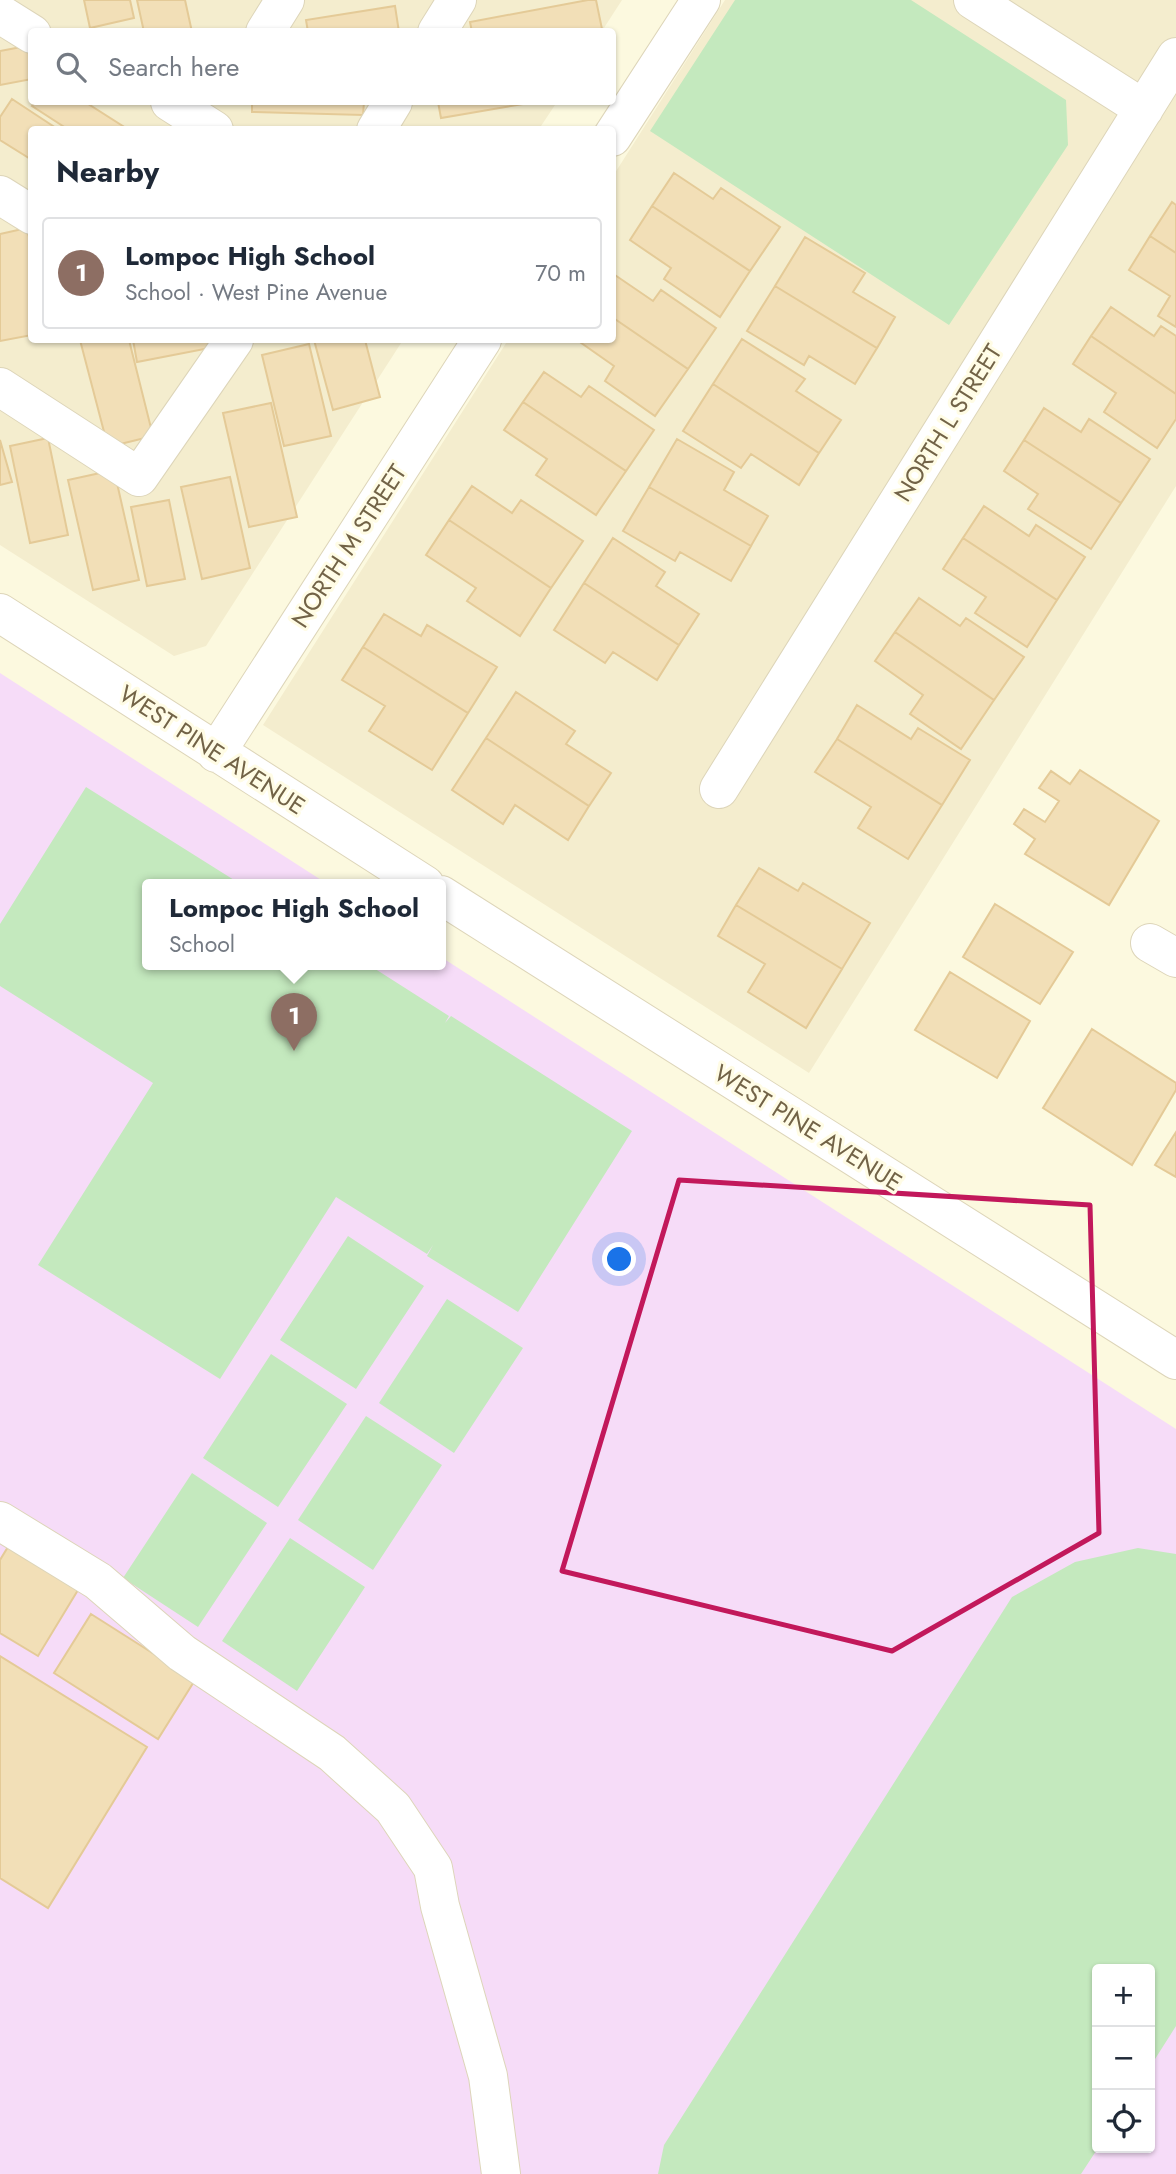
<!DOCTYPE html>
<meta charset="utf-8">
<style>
body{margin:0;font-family:Jost,sans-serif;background:#f2f2f3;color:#1f2937}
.controls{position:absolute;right:21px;bottom:21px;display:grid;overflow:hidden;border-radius:7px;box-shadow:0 2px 5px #0004}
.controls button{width:63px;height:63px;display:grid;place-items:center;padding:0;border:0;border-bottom:2px solid #e0e1e3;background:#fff;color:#1f2937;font:35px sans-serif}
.you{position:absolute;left:620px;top:1260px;width:24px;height:24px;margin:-18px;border:5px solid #fff;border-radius:50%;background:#1a73e8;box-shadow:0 0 0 10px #1a73e833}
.badge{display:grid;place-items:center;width:46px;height:46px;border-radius:50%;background:#b45309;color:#fff;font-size:23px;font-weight:700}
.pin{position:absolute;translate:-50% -58px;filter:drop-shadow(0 2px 4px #0008)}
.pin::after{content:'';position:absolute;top:37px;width:24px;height:21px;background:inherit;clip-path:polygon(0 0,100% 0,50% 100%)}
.popup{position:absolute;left:142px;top:879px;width:304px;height:91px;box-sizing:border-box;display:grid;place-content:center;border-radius:7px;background:#fff;filter:drop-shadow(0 2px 5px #0005);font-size:23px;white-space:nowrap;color:#747a83}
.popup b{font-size:26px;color:#1f2937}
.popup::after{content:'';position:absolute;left:50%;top:100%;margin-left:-14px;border:14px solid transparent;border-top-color:#fff}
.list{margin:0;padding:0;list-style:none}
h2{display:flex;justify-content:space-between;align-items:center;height:91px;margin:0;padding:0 28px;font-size:30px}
h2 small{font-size:23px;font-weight:400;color:#747a83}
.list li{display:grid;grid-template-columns:46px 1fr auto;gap:21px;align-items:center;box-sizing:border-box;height:112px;margin:0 14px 14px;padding:0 14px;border:2px solid #e0e1e3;border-radius:7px}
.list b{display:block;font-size:26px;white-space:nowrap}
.list p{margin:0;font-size:23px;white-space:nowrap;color:#747a83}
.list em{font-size:23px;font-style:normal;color:#747a83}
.icon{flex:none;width:38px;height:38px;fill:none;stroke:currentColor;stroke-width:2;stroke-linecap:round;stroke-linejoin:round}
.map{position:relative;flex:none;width:1176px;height:2174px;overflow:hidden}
.search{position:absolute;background:#fff;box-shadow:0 2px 5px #0004;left:28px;top:28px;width:588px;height:77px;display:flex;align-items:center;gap:18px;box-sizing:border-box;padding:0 24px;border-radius:7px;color:#747a83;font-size:26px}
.panel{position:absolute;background:#fff;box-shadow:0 2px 5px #0004;left:28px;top:126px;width:588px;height:217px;border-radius:7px}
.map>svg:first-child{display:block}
.residential{fill:#f4edce}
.education{fill:#f6dcf8;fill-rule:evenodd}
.park{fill:#c4e9be}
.building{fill:#f2dfb7;stroke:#e4ca97;stroke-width:2}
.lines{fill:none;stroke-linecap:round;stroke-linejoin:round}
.minor-casing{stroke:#ddd5b9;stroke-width:40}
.minor{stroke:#fff;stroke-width:38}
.marked{fill:none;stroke:#c2185b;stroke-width:5;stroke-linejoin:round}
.labels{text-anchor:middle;stroke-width:6;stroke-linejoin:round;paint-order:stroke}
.street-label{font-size:24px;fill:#726347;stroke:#fffce5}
</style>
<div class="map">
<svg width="1176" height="2174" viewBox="0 0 1176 2174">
<rect width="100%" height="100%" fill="#fcf9df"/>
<path class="residential" d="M0,0H622L602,31L32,32V102H557L539,129L32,130V340H403L206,646L174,656L0,545Z
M725,0H1176V486L809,1073L263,725L508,340H612L613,176Z"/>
<path class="education" d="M0,673L329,885H147V965H441V957L1176,1429V2174H0ZM1097,1969H1150V2148H1097Z"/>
<path class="park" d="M735,0H911L1066,100L1068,145L949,325L650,131Z
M86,787L242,885H147V965H369L449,1016L445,1023L451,1016L632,1131L518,1312L427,1256L433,1245L427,1254L336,1197L220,1379L38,1265L153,1083L0,986V924Z
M348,1236L424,1286L356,1389L280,1340Z
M447,1299L523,1348L454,1453L379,1403Z
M271,1354L347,1404L278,1507L203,1458Z
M366,1416L442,1465L373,1570L298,1520Z
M192,1473L267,1523L198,1627L123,1578Z
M290,1538L365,1587L297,1691L222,1641Z
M1138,1548L1176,1554V2026L1150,2067V1969H1097L1098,2148L1081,2174H658L664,2145L1012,1597L1075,1562Z"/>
<path class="building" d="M84,0H130L134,18L90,28Z
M137,0H185L192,32H144Z
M588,0H596L602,29L590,32H472L470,22Z
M395,6L399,32H308L306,20Z
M32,45V79L0,85V51Z
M12,99L59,130H32V160L0,140V117Z
M35,102H85L129,130H69L32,106Z
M252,102H364L363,115L252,112Z
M438,102H535L441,118Z
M674,173L713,199L721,188L780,227L750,271L652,206Z
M1172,202L1176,205V253L1150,236Z
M652,206L750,271L720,317L664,279L671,268L630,240Z
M27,228L32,250V335L0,341V234Z
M1150,236L1176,253V327L1158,316L1170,296L1129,270Z
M805,237L865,273L853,292L895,317L877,348L775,286Z
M612,273L653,301L661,290L716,328L688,369L612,317Z
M775,286L877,348L855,384L809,356L804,365L747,331Z
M1111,307L1154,336L1161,326L1176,336V394L1091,336Z
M612,317L688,369L655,416L605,381L614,366L577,340H612Z
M1091,336L1176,394V419L1157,448L1104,412L1116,393L1073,364Z
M742,339L805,379L796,391L841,420L819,453L713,384Z
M80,340H129L153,436L108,447Z
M133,340H219L220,346L137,362Z
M314,340H365L380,397L333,410Z
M309,344L331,436L284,446L262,355Z
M544,372L581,397L589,386L654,430L626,471L523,402Z
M713,384L819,453L799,485L751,454L741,468L683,431Z
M523,402L626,471L596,515L536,475L547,459L504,430Z
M271,403L297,517L249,527L223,413Z
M1044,408L1081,432L1089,419L1150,459L1121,503L1024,440Z
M48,438L68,535L30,543L10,446Z
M677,439L734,472L724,490L768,516L751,546L649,487Z
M0,440L12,482L0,485Z
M1024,440L1121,503L1091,549L1028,509L1038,494L1004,471Z
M114,470L139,580L93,590L68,480Z
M230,477L250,568L202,579L181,487Z
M472,486L512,513L521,500L583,541L551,588L449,520Z
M649,487L751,546L731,581L680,552L675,561L623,531Z
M169,500L185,579L147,586L131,507Z
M984,506L1029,536L1036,525L1085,557L1057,600L963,538Z
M449,520L551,588L520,636L467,601L476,588L426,555Z
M613,538L665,572L656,586L699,614L679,645L584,583Z
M963,538L1057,600L1027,647L975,613L986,597L943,569Z
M584,583L679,645L657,680L613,652L605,663L554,630Z
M919,598L960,626L966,618L1024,657L994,700L895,632Z
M384,614L421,636L427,625L497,667L468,713L363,647Z
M895,632L994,700L961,749L910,714L923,695L875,661Z
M363,647L468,713L432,770L369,731L385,706L342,680Z
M516,692L575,731L566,744L611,773L589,806L486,738Z
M857,705L911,739L918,728L970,760L942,805L837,739Z
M486,738L589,806L568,840L515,805L503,824L452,790Z
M837,739L942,805L908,859L858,828L871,807L815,772Z
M1080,770L1159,821L1109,905L1025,854L1035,839L1014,824L1024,809L1045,822L1059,801L1039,788L1051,771L1070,784Z
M759,868L798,891L803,883L870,923L842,969L736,905Z
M995,904L1073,952L1040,1004L963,957Z
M736,905L842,969L806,1028L748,992L765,964L718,936Z
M950,972L1030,1021L997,1078L915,1030Z
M1092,1029L1176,1083V1090L1132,1165L1043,1108Z
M1176,1132V1177L1155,1165Z
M11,1542L81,1585L38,1656L0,1633V1560Z
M91,1614L195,1680L158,1739L54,1673Z
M0,1656L147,1747L48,1908L0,1878Z"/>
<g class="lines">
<g class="minor-casing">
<path id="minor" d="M973,0L1144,109
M0,14L32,34
M265,32L285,0
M437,32L457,0
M170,102L214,130
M376,130L393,102
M612,137L701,0
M0,195L32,215
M0,387L139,477L234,340
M0,613L425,885
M216,753L482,340
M719,789L1176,57
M441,895L1176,1360
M1150,943L1176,958
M0,1521L98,1581L182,1653L332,1753L393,1808L433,1868L440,1906L488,2076L501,2174"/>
</g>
<use href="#minor" class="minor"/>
</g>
<path class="marked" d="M679,1180L1090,1205L1099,1533L892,1651L562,1571Z"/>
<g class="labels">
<g class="street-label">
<text transform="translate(948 423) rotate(-58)" y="8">NORTH L STREET</text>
<text transform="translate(349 546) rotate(-57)" y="8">NORTH M STREET</text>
<text transform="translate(212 750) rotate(33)" y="8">WEST PINE AVENUE</text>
<text transform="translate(808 1128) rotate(32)" y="8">WEST PINE AVENUE</text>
</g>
</g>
</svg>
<div class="controls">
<button>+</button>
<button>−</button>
<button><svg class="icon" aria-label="locate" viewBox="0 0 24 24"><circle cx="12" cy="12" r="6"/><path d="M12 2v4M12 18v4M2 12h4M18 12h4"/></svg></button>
</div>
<div class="you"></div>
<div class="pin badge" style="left:294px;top:1051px;background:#8d6e63">1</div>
<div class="popup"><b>Lompoc High School</b>School</div>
<div class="search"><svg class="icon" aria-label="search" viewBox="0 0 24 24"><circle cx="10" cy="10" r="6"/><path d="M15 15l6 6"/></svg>Search here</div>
<section class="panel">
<h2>Nearby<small></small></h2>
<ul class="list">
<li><span class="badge" style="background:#8d6e63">1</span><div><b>Lompoc High School</b><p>School · West Pine Avenue</p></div><em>70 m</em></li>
</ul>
</section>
</div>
